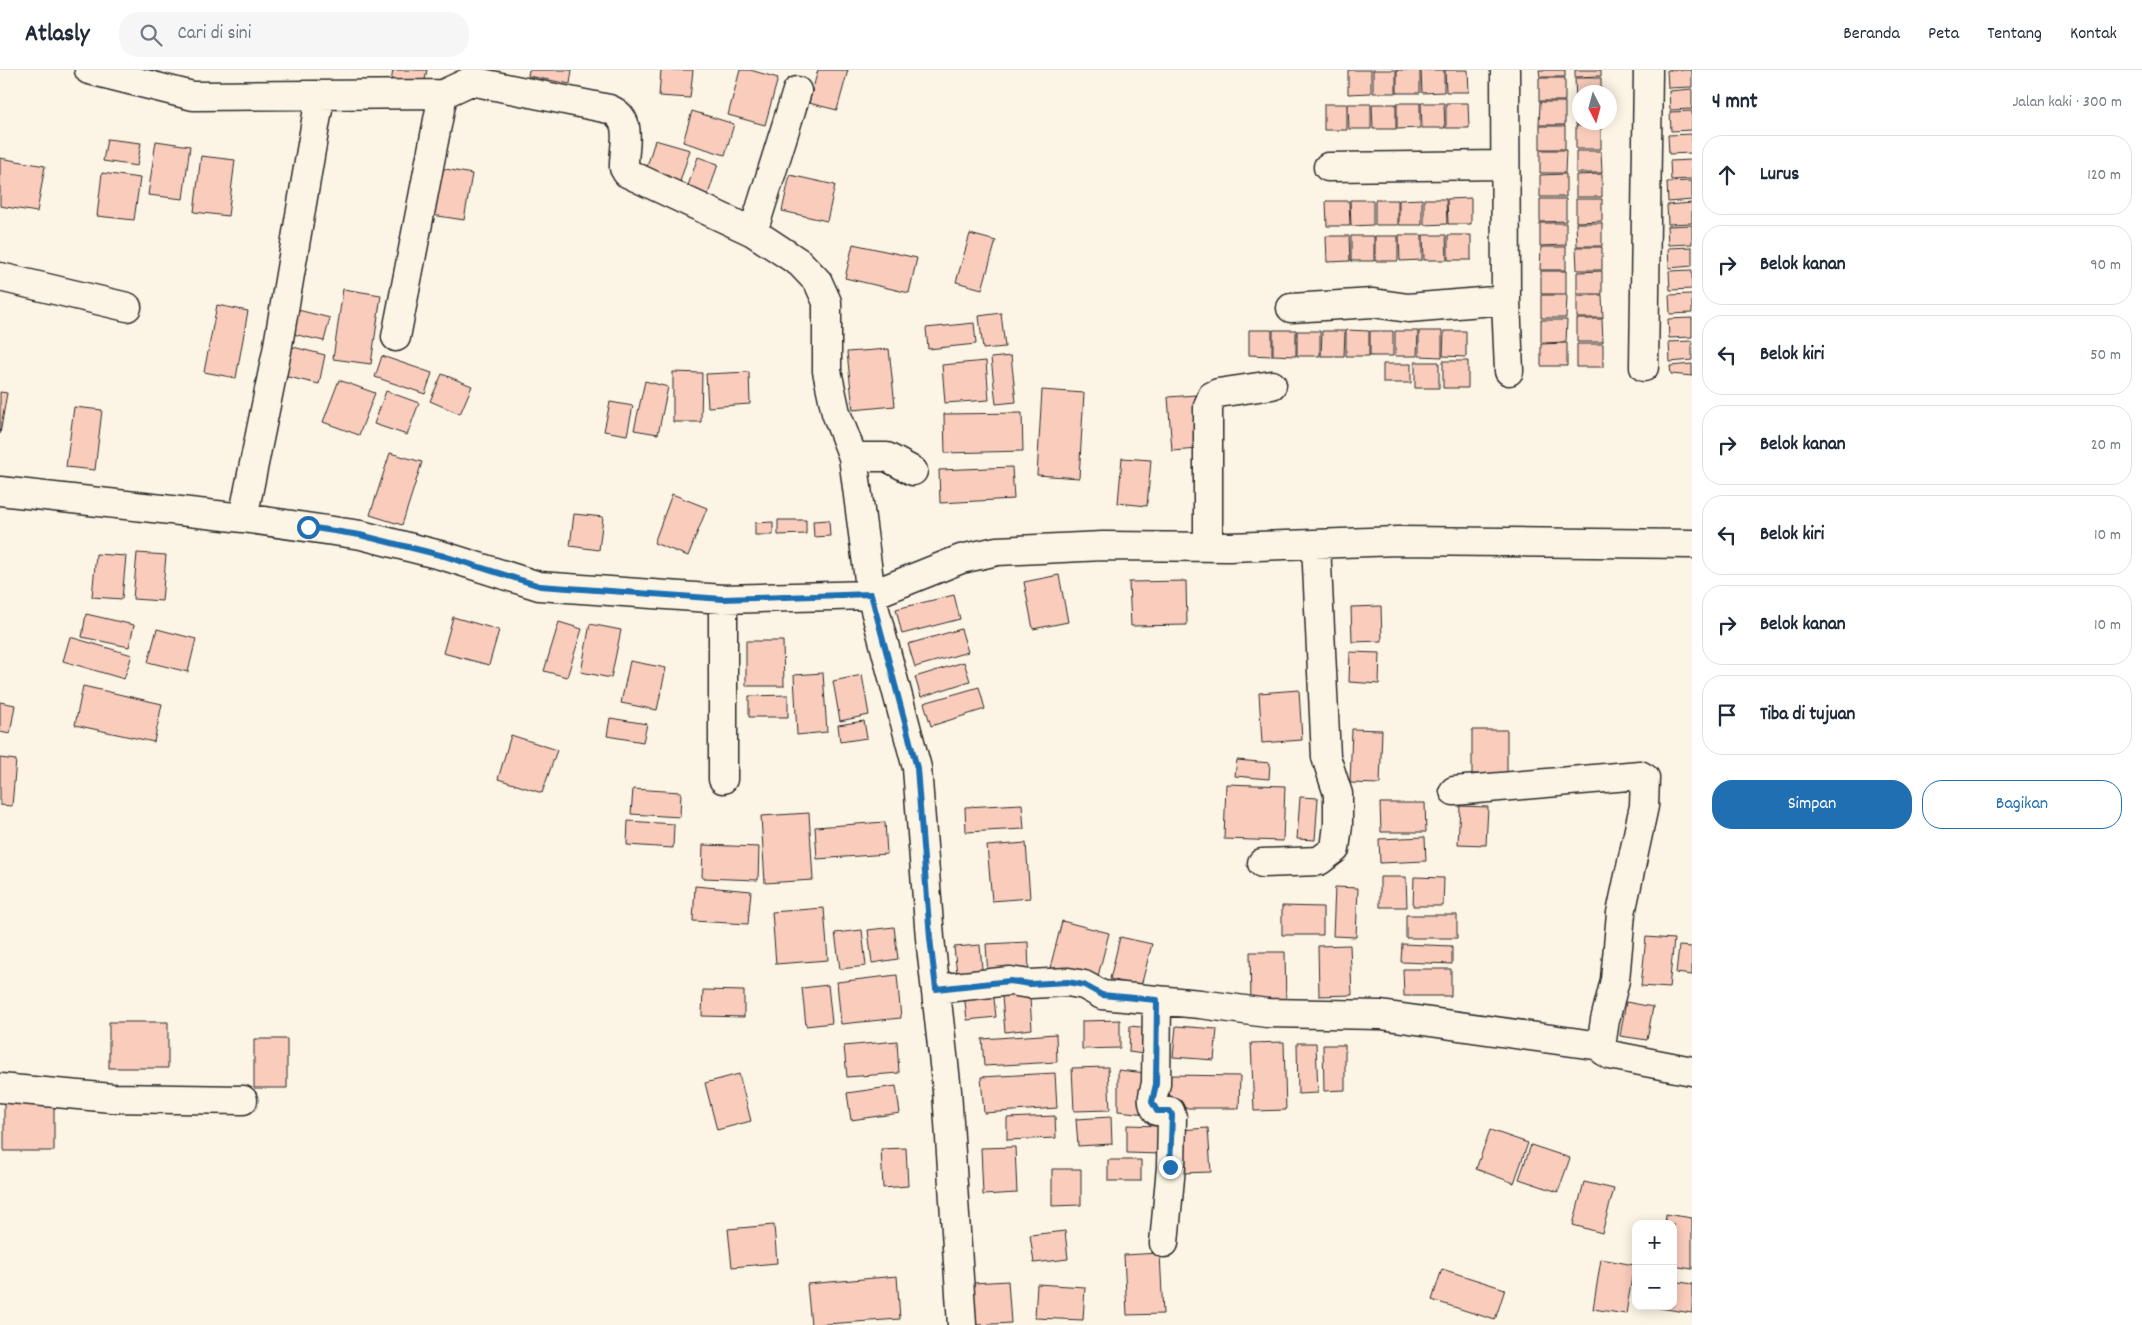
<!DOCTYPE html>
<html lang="id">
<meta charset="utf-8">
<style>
body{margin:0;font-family:Dekko,sans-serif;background:#f6f6f7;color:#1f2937}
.controls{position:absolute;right:15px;bottom:15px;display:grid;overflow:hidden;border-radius:10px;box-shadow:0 2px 12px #0003}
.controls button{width:45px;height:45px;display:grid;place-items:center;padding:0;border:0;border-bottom:1px solid #e0e1e3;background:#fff;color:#1f2937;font:25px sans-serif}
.compass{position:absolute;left:1572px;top:15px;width:45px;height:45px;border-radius:50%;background:#fff;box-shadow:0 2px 12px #0003;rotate:174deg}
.stop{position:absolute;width:15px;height:15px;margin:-11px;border:4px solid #1f6fb2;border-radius:50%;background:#fff}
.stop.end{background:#1f6fb2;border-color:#fff;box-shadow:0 1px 5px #0008}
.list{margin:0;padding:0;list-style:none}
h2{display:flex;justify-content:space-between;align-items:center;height:65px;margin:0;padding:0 20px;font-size:21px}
h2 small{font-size:16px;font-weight:400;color:#747a83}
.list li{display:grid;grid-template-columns:32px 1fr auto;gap:15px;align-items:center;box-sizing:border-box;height:80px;margin:0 10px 10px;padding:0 10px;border:1px solid #e0e1e3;border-radius:20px}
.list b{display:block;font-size:19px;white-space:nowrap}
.list em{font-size:16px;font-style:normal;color:#747a83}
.actions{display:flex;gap:10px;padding:15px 20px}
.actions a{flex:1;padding:11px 0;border:1px solid #1f6fb2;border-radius:20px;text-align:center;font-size:18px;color:#1f6fb2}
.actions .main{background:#1f6fb2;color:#fff}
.icon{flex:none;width:28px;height:28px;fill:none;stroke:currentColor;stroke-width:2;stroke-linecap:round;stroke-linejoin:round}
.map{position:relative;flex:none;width:1692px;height:1255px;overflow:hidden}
header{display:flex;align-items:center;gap:30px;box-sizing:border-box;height:70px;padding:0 25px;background:#fff;border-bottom:1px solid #e0e1e3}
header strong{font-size:24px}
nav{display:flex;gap:28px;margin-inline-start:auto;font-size:18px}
.search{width:350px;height:45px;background:#f6f6f7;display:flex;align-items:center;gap:12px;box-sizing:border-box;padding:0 18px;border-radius:20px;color:#747a83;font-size:19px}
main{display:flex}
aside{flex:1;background:#fff}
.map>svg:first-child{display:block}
.building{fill:#f9ccbc;stroke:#2b2b2b}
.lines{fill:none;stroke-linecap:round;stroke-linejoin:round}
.minor-casing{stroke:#2b2b2b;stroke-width:31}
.minor{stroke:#fcf5e5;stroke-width:28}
.route{stroke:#1f6fb2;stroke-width:6}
</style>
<header>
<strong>Atlasly</strong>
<div class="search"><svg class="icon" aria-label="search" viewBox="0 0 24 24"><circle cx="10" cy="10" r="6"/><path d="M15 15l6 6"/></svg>Cari di sini</div>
<nav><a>Beranda</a><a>Peta</a><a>Tentang</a><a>Kontak</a></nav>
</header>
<main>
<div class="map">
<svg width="1692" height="1255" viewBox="0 0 1692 1255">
<rect width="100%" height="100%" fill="#fcf5e5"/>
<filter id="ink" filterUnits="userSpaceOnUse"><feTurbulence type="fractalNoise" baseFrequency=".02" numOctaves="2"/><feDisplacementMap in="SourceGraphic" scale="10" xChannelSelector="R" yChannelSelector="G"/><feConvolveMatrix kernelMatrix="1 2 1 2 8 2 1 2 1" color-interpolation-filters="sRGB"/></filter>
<g filter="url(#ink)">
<path class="building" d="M393,0H427L423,19L391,12Z
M529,0H572L570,14L528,6Z
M661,0H693L690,28L659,26Z
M740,0H750L778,8L765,55L728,45Z
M818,0H848L837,40L809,33Z
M1348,0H1371V23L1348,24Z
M1373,0H1396V23H1373Z
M1397,0H1420V23H1397Z
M1421,0H1444V22L1422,23Z
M1445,0H1468L1469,22H1446Z
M1539,0H1565V7H1540Z
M1575,0H1601V6L1575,7Z
M1667,0H1692V17L1668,18Z
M1539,8H1565V31H1539Z
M1575,8H1601V22H1580V31H1576Z
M1692,19V39L1670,40L1669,21Z
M1540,32H1565V55H1539Z
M1575,32H1580V52H1601V55H1576Z
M1397,33H1420V58L1397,59Z
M1421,33H1444L1445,58H1422Z
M1446,33H1468L1469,58H1446Z
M1324,34H1347V60H1324Z
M1348,34H1371V59H1349Z
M1372,34H1396V59H1373Z
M692,41L734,54L725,85L683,72Z
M1692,41V60L1671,61L1670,42Z
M1540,56H1565V79H1540Z
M1576,56H1601V79H1576Z
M1692,64V83L1669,84L1668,65Z
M107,69L141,73L137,96L103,91Z
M655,70L690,80L678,118L644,107Z
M156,71L190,76L183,129L148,125Z
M1540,80H1566L1565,103H1540Z
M1576,81H1601L1602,103H1576Z
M201,86L235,90L228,146L194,142Z
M698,87L718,94L705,134L684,127Z
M0,88L45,96L37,142L0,136Z
M1692,90V109L1671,110L1670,91Z
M440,98L472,104L464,150L432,145Z
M102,103L140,108L134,150L97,146Z
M1566,104V127H1540V105Z
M1602,104V127H1576V105Z
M790,105L835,115L827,151L782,141Z
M1692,111V130L1668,132L1667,112Z
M1471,128V154H1448L1447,129Z
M1422,129V155H1399V130Z
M1424,129H1446L1447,154L1424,155Z
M1540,129H1566V151L1540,152Z
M1576,129H1602V151L1576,152Z
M1350,130H1373V155L1351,156Z
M1375,130H1398V155H1375Z
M1326,131H1349L1350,156H1327Z
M1692,133V153L1668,154L1667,135Z
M1540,153H1566V175L1540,176Z
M1576,153H1602V176H1577Z
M1692,155V174L1668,175L1667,156Z
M970,164L996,171L982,219L956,212Z
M1399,165H1422V190L1400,191Z
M1423,165H1446L1447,190H1424Z
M1448,165H1471V190H1448Z
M1326,166H1349L1350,191L1327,192Z
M1351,166H1374V191H1351Z
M1375,166H1398V191H1375Z
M853,174L917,188L909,223L845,208Z
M1541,177H1566V200H1540Z
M1576,177H1602V200H1577Z
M1692,177V196L1669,198L1668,178Z
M1692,200V219L1670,220L1669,201Z
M1541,201H1566V224H1541Z
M1602,201V224H1577V202Z
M343,219L381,225L371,294L333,289Z
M1692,224V243L1670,244L1669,225Z
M1541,225H1567L1566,248H1541Z
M1602,225L1603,248H1577V226Z
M217,235L248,241L236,308L204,302Z
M290,238L330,248L324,271L284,262Z
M1001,243L1005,277L983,279L979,246Z
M1692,248V267L1669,268L1668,249Z
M1577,249H1602L1603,272H1577Z
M1541,250H1567L1566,272L1541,273Z
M974,253L976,274L928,279L926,258Z
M1249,260H1272V286L1249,285Z
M1273,260H1296V286L1273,285Z
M1346,260L1369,261V286H1346Z
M1297,261H1320V286H1297Z
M1322,261H1345L1344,286H1321Z
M1370,261H1393V286H1370Z
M1395,261H1418L1417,286H1395Z
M1419,261H1442V287L1419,286Z
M1444,261H1466V287L1443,286Z
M1692,271V290L1670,292L1669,272Z
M1567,273V296H1541V274Z
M1577,274H1603V297H1577Z
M285,275L325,285L319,314L279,305Z
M889,279L895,336L853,340L847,282Z
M382,286L432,303L425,324L375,307Z
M1011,286L1016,332L996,334L991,288Z
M986,291L989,330L945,333L942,295Z
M1443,291H1468V318H1443Z
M1415,292H1439V318H1415Z
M1383,294H1411V313H1383Z
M1692,294V306L1671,304L1670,296Z
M673,302L702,303L701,352H673Z
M749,302L750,334L708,337L706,304Z
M442,304L472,316L460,344L430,331Z
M339,310L375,323L359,365L323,352Z
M645,311L668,317L658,364L634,360Z
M1042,320L1084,323L1079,408L1037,405Z
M386,321L419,333L407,365L374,354Z
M0,322L7,323L0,364Z
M1196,325L1199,379L1172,381L1168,327Z
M610,332L633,336L627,365L604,361Z
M74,337L102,340L95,400L66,397Z
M1022,343L1023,381L945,383L944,344Z
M390,383L422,392L402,455L370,445Z
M1122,388L1151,390L1147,436L1118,433Z
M1012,397L1014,429L940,433L939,400Z
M672,424L707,438L688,486L654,473Z
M574,444L603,447L599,480L570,476Z
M778,450H806V464L778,465Z
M829,450L830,466L814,467L813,451Z
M773,452V465H755V453Z
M137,483L166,485L162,531L133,529Z
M96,484L126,486L122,529L92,527Z
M1059,505L1068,552L1033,559L1024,512Z
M1186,511L1187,555L1131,556L1129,512Z
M954,525L960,549L902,564L896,539Z
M1381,536L1382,571L1352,572L1351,537Z
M86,544L134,555L129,577L82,567Z
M453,547L499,560L489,595L443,583Z
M559,552L582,559L567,607L544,601Z
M590,554L621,560L611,608L581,602Z
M157,559L196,569L188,602L148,592Z
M961,559L968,582L915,597L908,574Z
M70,567L132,585L124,609L63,591Z
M746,571H783L784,616H746Z
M1350,582L1380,583L1379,614L1349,612Z
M630,591L666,598L657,640L621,633Z
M964,592L970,611L921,627L915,607Z
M823,603L827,662L797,665L794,605Z
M862,605L869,645L840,651L833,611Z
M83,616L162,634L154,672L75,655Z
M979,617L985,639L931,656L924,633Z
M1299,620L1302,670L1262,673L1259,623Z
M788,625V647H749V626Z
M0,632L15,635L10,664L0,662Z
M610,648L647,654L643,672L607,666Z
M864,651L867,668L840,672L838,655Z
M1352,659L1382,660L1380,714L1350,713Z
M1472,660H1507V704H1472Z
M511,665L557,680L542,723L498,709Z
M0,688L16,690L12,736L0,735Z
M1237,690L1270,693L1269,709L1235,706Z
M1226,714L1285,716L1283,771L1224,769Z
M633,719L681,722L680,747L631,744Z
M1300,727L1318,728L1315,770L1297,769Z
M1380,733H1425L1426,762H1381Z
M1022,734L1024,759L966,762L965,737Z
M1460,736L1488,737L1486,775L1458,774Z
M809,743L813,810L765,813L761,746Z
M628,751L674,754L673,778L627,775Z
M885,752L887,784L817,789L815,757Z
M1425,767L1426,791L1380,793L1379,769Z
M1026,773L1030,828L992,831L987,776Z
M703,775L759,777L758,810L702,808Z
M1380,807H1406L1407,837H1380Z
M1414,807L1444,808L1443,836H1413Z
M695,816L751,821L748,854L693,851Z
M1335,817L1358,818L1356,867L1333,866Z
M1282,836L1323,837V865H1282Z
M824,838L828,890L776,894L772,842Z
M1406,845H1457V868H1406Z
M1062,851L1109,863L1097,910L1050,898Z
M894,857L898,889L872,893L868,860Z
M862,860L866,896L840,899L835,863Z
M1120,867L1152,874L1141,916L1110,909Z
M1646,867L1674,869L1669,918L1641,916Z
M1028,872L1029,906L988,907L986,874Z
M1402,874L1452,876V894L1401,892Z
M980,875L983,910L958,913L954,877Z
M1350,875L1352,925L1319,926L1318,876Z
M1679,876L1692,877V905L1676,903Z
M1250,882H1285L1286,934L1251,935Z
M1403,899H1451V926H1404Z
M897,905L901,948L841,954L837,912Z
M1029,913L1032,959L1005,962L1001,915Z
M828,915L832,953L806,956L802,918Z
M703,920L744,921V947L702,946Z
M993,920L996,947L967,950L964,923Z
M1626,932L1653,937L1647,970L1620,966Z
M1120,950V978L1082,979V951Z
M109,952H168V998H109Z
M1130,956L1150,958V985L1129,982Z
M1176,956L1217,959L1214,990L1173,987Z
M1056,964L1057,992L984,996L982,969Z
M254,969H287V1018H254Z
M897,971L899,1003L847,1007L844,976Z
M1284,972L1286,1040L1254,1041L1251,973Z
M1297,973H1316L1318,1023L1298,1024Z
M1323,975H1345V1020L1324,1021Z
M1108,997L1110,1040L1074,1041L1072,998Z
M1118,1000L1147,1003V1044L1118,1041Z
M1055,1003L1057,1038L984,1043L981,1007Z
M739,1004L751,1051L717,1060L705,1013Z
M1169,1005L1240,1006L1239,1038H1170Z
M896,1016L900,1043L851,1050L847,1023Z
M4,1029H54V1081H4Z
M1055,1046L1056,1068L1007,1070V1048Z
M1111,1047L1112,1074L1078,1076L1076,1049Z
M1127,1055L1161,1056V1084L1127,1083Z
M1208,1058L1211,1102L1181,1103L1179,1060Z
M1490,1060L1528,1073L1514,1113L1476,1099Z
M1531,1075L1570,1088L1558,1122L1519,1109Z
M1015,1077L1017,1123L983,1125L981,1078Z
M906,1078L908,1116L883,1118L881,1079Z
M1108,1090H1141V1111H1108Z
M1052,1099H1081V1135L1052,1136Z
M1584,1112L1614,1119L1602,1163L1573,1155Z
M1666,1144L1692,1148V1199L1673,1196V1154H1665Z
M774,1155L777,1193L732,1197L728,1159Z
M1065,1161L1068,1189L1034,1193L1030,1165Z
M1160,1183L1163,1244L1127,1245L1124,1185Z
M1601,1189L1634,1195L1626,1244L1593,1239Z
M1442,1199L1505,1219L1495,1250L1432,1230Z
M897,1206L900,1249L811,1255L807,1214Z
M1008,1211L1011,1253L976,1255L973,1213Z
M1673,1211L1692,1214V1243L1659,1238L1673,1236Z
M1037,1214L1085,1217L1083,1250L1035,1248Z"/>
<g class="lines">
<g class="minor-casing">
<path id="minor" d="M89,0L193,26L443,24L471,11L609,39C635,49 623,77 624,98L627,103L753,162L800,193L818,212L827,232V301L836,343L853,387L871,525L917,698L930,868L947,1021L962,1255
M1505,0L1506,230L1509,301
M1328,97L1505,95
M753,162L797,21
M0,207L127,237
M1291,238L1373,233L1408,238L1506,230
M396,267L443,24
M1644,297L1648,0
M853,387H887L913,401
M0,421L243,448L361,465L444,486L539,516L723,529L871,525L961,489L997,481L1103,476L1229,477L1398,471L1692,474
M243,448L277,281L320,27
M1208,477V336L1212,326L1218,323L1272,315
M723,709V529
M1454,721L1640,705L1645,708L1644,736L1621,843L1615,910L1605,950L1601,976L1604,981L1610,985L1692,1001
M1262,793L1319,791L1335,779L1338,755V724L1326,687L1316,474
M936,919L1010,911L1030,914L1068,912L1084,915L1102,925L1200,934L1267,943L1381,945L1601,976
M1157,930L1156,1014C1153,1024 1150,1033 1157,1041H1170L1172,1047L1171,1097L1164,1173
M0,1018L112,1028L243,1030"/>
</g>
<use href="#minor" class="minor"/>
</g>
</g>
<g class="lines" filter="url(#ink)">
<path class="route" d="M308,457L360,465L444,486L540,516L723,529L871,524L917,698L930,868L936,919L1010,911L1030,914L1068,912L1084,915L1102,925L1157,930L1156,1014L1152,1032L1157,1041H1170L1172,1045L1170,1097"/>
</g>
</svg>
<div class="controls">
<button>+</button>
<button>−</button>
</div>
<svg class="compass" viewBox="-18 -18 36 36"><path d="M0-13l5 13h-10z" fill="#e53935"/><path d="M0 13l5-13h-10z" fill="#747a83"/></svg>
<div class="stop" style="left:308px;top:457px"></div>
<div class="stop end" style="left:1170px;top:1097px"></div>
</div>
<aside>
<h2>4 mnt<small>Jalan kaki · 300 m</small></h2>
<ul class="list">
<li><svg class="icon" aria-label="ahead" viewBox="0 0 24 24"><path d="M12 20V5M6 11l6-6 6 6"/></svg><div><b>Lurus</b></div><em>120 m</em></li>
<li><svg class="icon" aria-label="right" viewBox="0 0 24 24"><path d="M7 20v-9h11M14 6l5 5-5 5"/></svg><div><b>Belok kanan</b></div><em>90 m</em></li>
<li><svg class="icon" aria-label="left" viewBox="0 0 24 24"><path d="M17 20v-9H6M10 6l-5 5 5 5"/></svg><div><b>Belok kiri</b></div><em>50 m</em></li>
<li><svg class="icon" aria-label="right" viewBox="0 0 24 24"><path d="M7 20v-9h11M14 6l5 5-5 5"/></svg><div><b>Belok kanan</b></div><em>20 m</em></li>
<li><svg class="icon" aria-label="left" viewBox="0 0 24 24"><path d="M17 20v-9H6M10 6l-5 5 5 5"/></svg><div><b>Belok kiri</b></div><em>10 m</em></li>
<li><svg class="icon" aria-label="right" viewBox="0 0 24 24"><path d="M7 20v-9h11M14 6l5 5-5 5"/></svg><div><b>Belok kanan</b></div><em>10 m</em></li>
<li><svg class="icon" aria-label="arrive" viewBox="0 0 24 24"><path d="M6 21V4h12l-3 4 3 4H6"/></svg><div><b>Tiba di tujuan</b></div></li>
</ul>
<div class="actions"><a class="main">Simpan</a><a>Bagikan</a></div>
</aside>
</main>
